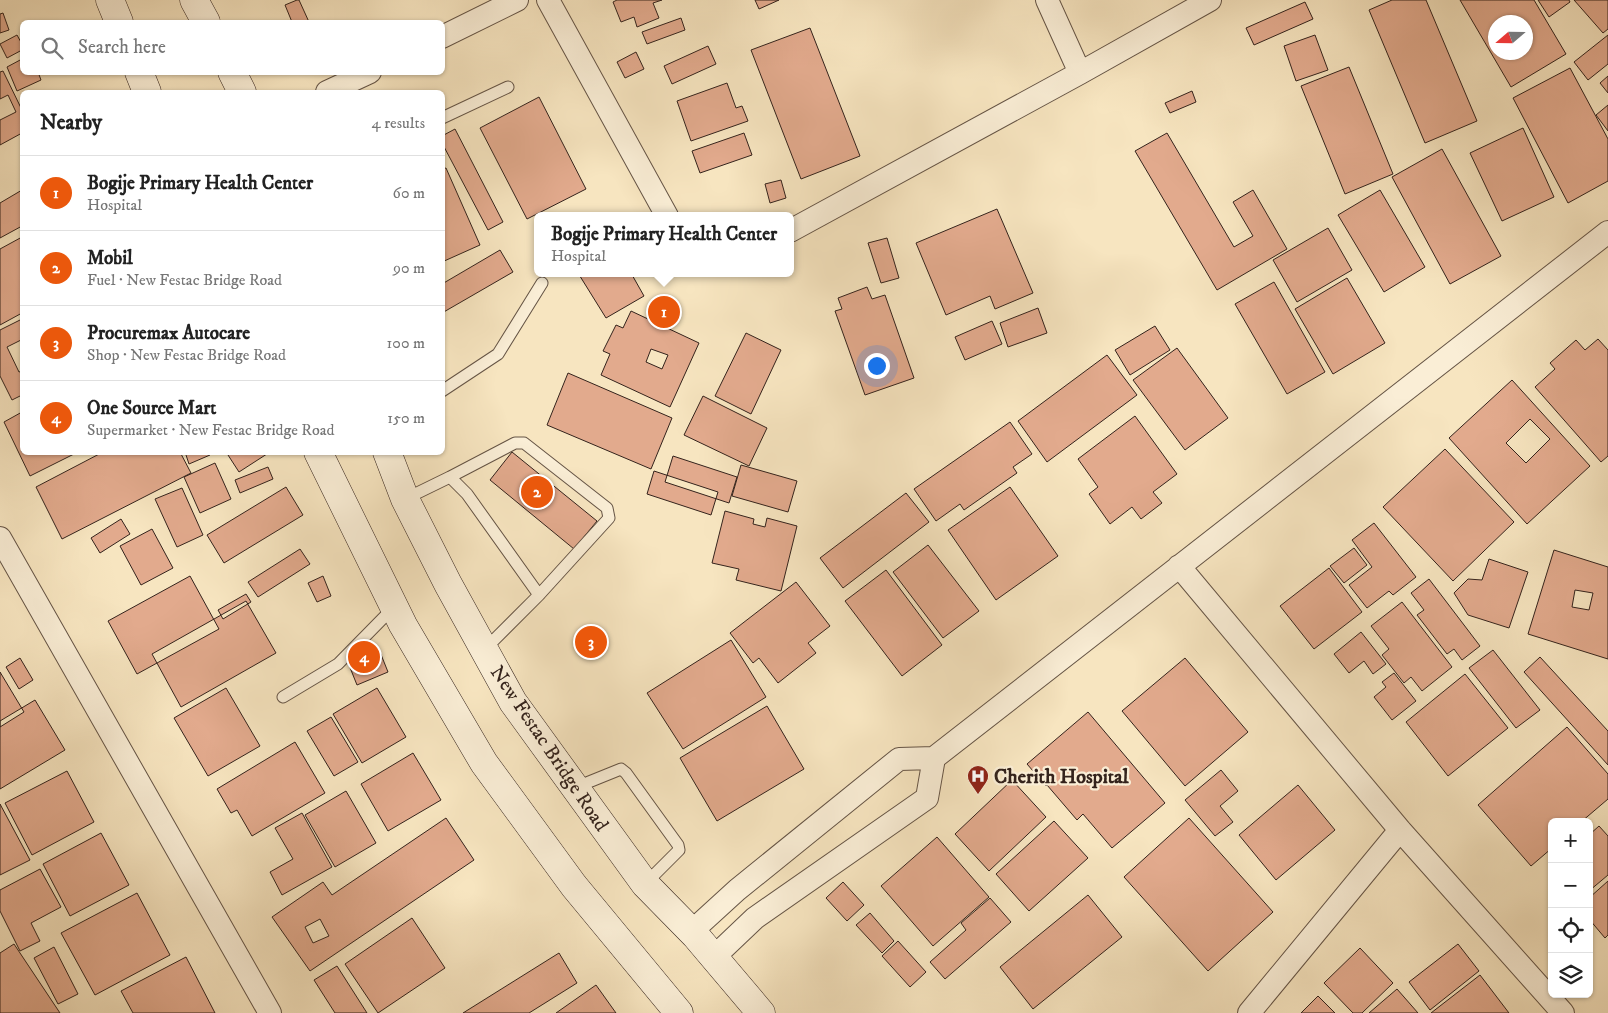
<!DOCTYPE html>
<meta charset="utf-8">
<style>
body{margin:0;font-family:"IM FELL DW Pica",serif;background:#f6f6f6;color:#222}
.controls{position:absolute;right:15px;bottom:15px;display:grid;overflow:hidden;border-radius:8px;box-shadow:0 1px 4px #0004}
.controls button{width:45px;height:45px;display:grid;place-items:center;padding:0;border:0;border-bottom:1px solid #e0e0e0;background:#fff;color:#222;font:25px sans-serif}
.compass{position:absolute;left:1488px;top:15px;width:45px;height:45px;border-radius:50%;background:#fff;box-shadow:0 1px 4px #0004;rotate:250deg}
.you{position:absolute;left:876px;top:365px;width:18px;height:18px;margin:-12px;border:4px solid #fff;border-radius:50%;background:#1a73e8;box-shadow:0 0 0 8px #1a73e833}
.badge{display:grid;place-items:center;width:32px;height:32px;border-radius:50%;background:#ea580c;color:#fff;font-size:16px;font-weight:700}
.pin{position:absolute;translate:-50% -50%;border:2px solid #fff;box-shadow:0 1px 5px #0006}
.popup{position:absolute;left:534px;top:212px;width:260px;height:65px;box-sizing:border-box;display:grid;place-content:center;border-radius:8px;background:#fff;filter:drop-shadow(0 1px 4px #0005);font-size:16px;white-space:nowrap;color:#767676}
.popup b{font-size:19px;color:#222}
.popup::after{content:'';position:absolute;left:50%;top:100%;margin-left:-10px;border:10px solid transparent;border-top-color:#fff}
.list{margin:0;padding:0;list-style:none}
h2{display:flex;justify-content:space-between;align-items:center;height:65px;margin:0;padding:0 20px;font-size:21px}
h2 small{font-size:16px;font-weight:400;color:#767676}
.list li{display:grid;grid-template-columns:32px 1fr auto;gap:15px;align-items:center;box-sizing:border-box;height:75px;padding:0 20px;border-top:1px solid #e0e0e0}
.list b{display:block;font-size:19px;white-space:nowrap}
.list p{margin:0;font-size:16px;white-space:nowrap;color:#767676}
.list em{font-size:16px;font-style:normal;color:#767676}
.icon{flex:none;width:28px;height:28px;fill:none;stroke:currentColor;stroke-width:2;stroke-linecap:round;stroke-linejoin:round}
.map{position:relative;flex:none;width:1608px;height:1013px;overflow:hidden}
.search{position:absolute;background:#fff;box-shadow:0 1px 4px #0004;left:20px;top:20px;width:425px;height:55px;display:flex;align-items:center;gap:12px;box-sizing:border-box;padding:0 18px;border-radius:8px;color:#767676;font-size:19px}
.panel{position:absolute;background:#fff;box-shadow:0 1px 4px #0004;left:20px;top:90px;width:425px;height:365px;border-radius:8px}
.map>svg:first-child{display:block}
.building{fill:#e2aa8d;stroke:#34231c;fill-rule:evenodd}
.lines{fill:none;stroke-linecap:round;stroke-linejoin:round}
.service-casing{stroke:#655445;stroke-width:13}
.minor-casing{stroke:#655445;stroke-width:24}
.secondary-casing{stroke:#34231c;stroke-width:29}
.service{stroke:#faeed6;stroke-width:11}
.minor{stroke:#faeed6;stroke-width:22}
.secondary{stroke:#faeed6;stroke-width:28}
.labels{text-anchor:middle;stroke-width:4.5;stroke-linejoin:round;paint-order:stroke}
.street-label{font-size:20px;fill:#34231c;stroke:#faeed6}
.poi-label{font-size:20px;font-weight:bold;fill:#34231c;stroke:#faeed6;text-anchor:start}
</style>
<div class="map">
<svg width="1608" height="1013" viewBox="0 0 1608 1013">
<rect width="100%" height="100%" fill="#f7e5c0"/>
<filter id="stains"><feTurbulence type="fractalNoise" baseFrequency=".004" numOctaves="4"/><feColorMatrix values="0 0 0 0 .2 0 0 0 0 .09 0 0 0 0 .02 0 0 0 .5 -.17"/></filter>
<radialGradient id="worn" r=".72"><stop offset=".6" stop-color="#630" stop-opacity="0"/><stop offset="1" stop-color="#630" stop-opacity=".3"/></radialGradient>
<path class="building" d="M297,0H299L309,22H292L285,5Z
M617,0H662L653,3L659,18L637,27L634,17L621,22L613,2Z
M755,0H779L759,9Z
M1392,0H1426L1477,121L1425,143L1369,10Z
M1460,0H1534L1566,54L1511,87ZM1496,22H1526V52H1496Z
M1538,0H1569L1570,2L1549,17Z
M1574,0H1608V29L1603,33Z
M1305,2L1313,19L1254,45L1246,28Z
M3,13L9,30L0,33V14Z
M681,18L685,30L647,44L642,32Z
M810,28L860,156L801,179L751,50Z
M17,35L22,44V50L7,58L0,44Z
M1315,35L1328,70L1296,81L1284,46Z
M1608,35V64L1588,80L1574,62Z
M708,46L716,64L672,84L664,66Z
M636,52L644,69L625,78L617,62Z
M22,59V72H38L41,80L17,91L7,67Z
M1349,67L1393,174L1345,194L1301,86Z
M1570,68L1608,139V181L1568,203L1513,98Z
M3,71L22,110V133L0,145V120L16,112L8,95L0,99V72Z
M1608,76V93L1600,83Z
M727,83L736,108L742,106L748,121L691,141L677,101Z
M1192,91L1196,102L1170,113L1165,103Z
M539,97L586,189L527,219L480,128Z
M1608,105V131L1596,115Z
M1523,128L1554,197L1502,221L1470,153Z
M455,129L503,222L488,230L442,143V136Z
M744,133L752,155L700,173L692,151Z
M1167,133L1234,247L1253,236L1233,202L1253,190L1287,249L1217,290L1135,151Z
M1442,149L1501,256L1450,284L1392,177Z
M446,168L480,245L442,262V169Z
M781,180L786,198L770,203L765,184Z
M22,190V226L0,238V203Z
M1380,190L1425,267L1384,292L1338,215Z
M997,209L1033,293L995,309L990,296L946,315L916,243Z
M1328,228L1352,270L1297,302L1273,260Z
M22,237V313L0,325V249Z
M887,238L899,278L881,283L868,243Z
M500,250L513,272L442,313V284Z
M578,273H631L644,296L606,318Z
M1347,278L1385,343L1333,374L1295,309Z
M1274,282L1325,372L1287,394L1235,304Z
M867,287L872,299L885,295L914,378L865,395L835,311L842,309L838,298Z
M1038,308L1047,333L1008,347L1000,323Z
M631,311L699,343L670,407L601,375L610,354L603,351L616,325L623,328ZM651,349L668,355L662,369L646,362Z
M22,319V343L21,340L7,347L19,372L22,371V395L12,400L0,376V330Z
M992,321L1002,344L965,360L955,337Z
M1155,326L1170,350L1130,375L1115,350Z
M746,333L781,350L751,414L715,396Z
M1598,339L1608,350V456L1601,462L1535,387L1555,369L1550,363L1576,340L1585,350Z
M1177,348L1228,418L1185,450L1133,380Z
M1107,355L1137,395L1047,462L1018,421Z
M568,373L672,418L651,469L547,425Z
M1512,380L1590,466L1527,524L1449,438ZM1530,419L1550,439L1526,463L1506,443Z
M703,396L767,428L749,466L684,435Z
M22,412V452H78L30,476L4,422Z
M1135,416L1177,474L1153,492L1162,503L1141,519L1132,507L1110,524L1089,494L1098,487L1078,459Z
M1010,422L1032,454L1013,467L1017,473L964,510L960,504L936,521L914,489Z
M1445,449L1514,522L1453,581L1383,507Z
M103,452H180L191,473L62,539L36,487Z
M185,452H209L210,455L189,464Z
M231,452H270L239,472L228,455Z
M512,452L597,521L574,549L490,480Z
M673,456L737,477L729,503L665,482Z
M215,463L231,499L200,513L184,477Z
M741,465L797,481L788,512L732,496Z
M268,467L273,479L240,493L235,480Z
M654,471L718,492L711,515L647,494Z
M286,487L303,515L224,563L207,535Z
M1010,487L1058,556L996,600L948,530Z
M182,488L203,535L177,547L155,499Z
M906,493L929,522L843,588L820,558Z
M725,511L754,519L753,524L765,527L767,518L797,526L781,591L736,580L739,569L712,563Z
M121,519L130,534L100,553L91,538Z
M1374,523L1416,577L1393,595L1389,591L1367,608L1349,585L1372,567L1352,540Z
M152,529L173,568L141,585L120,546Z
M928,545L979,611L943,638L893,572Z
M1354,548L1367,565L1344,583L1330,566Z
M300,549L310,564L258,597L248,582Z
M1554,550L1608,567V659L1528,634ZM1575,590L1593,593L1589,610L1572,607Z
M1489,559L1528,572L1509,628L1468,615L1454,593L1468,579L1482,580Z
M1329,568L1362,612L1314,649L1280,606Z
M886,570L942,645L902,676L845,601Z
M190,576L219,629L137,674L108,621Z
M323,576L331,596L317,602L308,583Z
M1429,579L1480,646L1462,660L1454,649L1447,654L1417,615L1424,610L1411,593Z
M796,582L830,626L808,643L816,653L778,683L759,658L753,663L730,633Z
M246,594L251,602L223,619L218,610Z
M246,601L276,653L181,707L152,654Z
M1402,602L1452,667L1422,691L1411,677L1404,683L1382,655L1389,649L1371,626Z
M1361,632L1386,664L1373,674L1364,661L1349,673L1334,654Z
M731,640L766,697L683,749L647,693Z
M378,647L388,672L357,685L347,660Z
M1493,650L1540,710L1516,728L1469,668Z
M1540,657L1608,731V765L1524,672Z
M20,658L33,680L19,689L6,667Z
M1185,658L1248,732L1185,786L1122,711Z
M0,672L24,712L0,727Z
M1394,673L1416,701L1392,720L1374,697L1386,687L1382,682Z
M1465,674L1508,728L1448,776L1406,722Z
M226,688L260,746L208,776L174,718Z
M377,688L406,737L362,763L333,714Z
M35,700L65,750L0,789V721Z
M767,706L804,769L717,821L680,758Z
M1088,712L1165,803L1112,848L1083,814L1077,820L1047,785L1046,786L1027,764Z
M331,717L358,762L334,776L307,731Z
M1567,727L1608,774V799L1581,822H1552V848L1531,866L1478,805Z
M295,742L325,793L252,836L237,810L231,813L217,789Z
M413,753L441,800L388,831L361,784Z
M1221,770L1238,791L1220,806L1233,822L1215,836L1185,800Z
M67,771L94,822L32,855L5,803Z
M1012,780L1046,817L989,871L955,834Z
M1298,785L1335,830L1276,880L1239,835Z
M346,791L376,843L335,867L305,815Z
M0,804L30,860L0,875Z
M302,813L332,867L282,895L270,872L293,859L275,828Z
M446,818L474,860L310,971L272,917L323,882L332,895ZM320,919L329,936L313,943L305,927Z
M1189,818L1273,912L1208,971L1124,877Z
M1054,821L1088,858L1029,911L996,874Z
M1599,826L1608,836V875L1589,891V835Z
M101,833L129,885L70,916L43,864Z
M937,837L989,897L933,946L881,886Z
M40,869L61,907L31,923L40,941L20,951L0,911V890Z
M1608,881V935L1605,938L1589,919V898Z
M843,882L864,905L847,921L826,898Z
M137,893L170,955L95,995L61,933Z
M1088,895L1122,937L1033,1009L1000,967Z
M990,898L1011,922L945,979L930,962L966,930L961,923Z
M870,913L894,941L882,953L856,925Z
M412,918L445,968L378,1013L345,964Z
M898,941L926,972L910,987L882,956Z
M14,944L60,1013H0V953Z
M1458,944L1479,971L1430,1010L1409,982Z
M54,947L78,994L58,1004L34,958Z
M1360,948L1393,983L1362,1013H1353L1324,983Z
M559,953L577,983L529,1013H463Z
M186,957L215,1013H133L121,991Z
M337,966L367,1013H335L314,980Z
M1480,975L1509,1013H1431Z
M596,985L616,1013H556Z
M1397,989L1418,1013H1369Z
M1318,996L1335,1013H1301Z"/>
<g class="lines">
<g class="service-casing">
<path id="service" d="M442,118L508,87
M442,391L498,354L542,283
M450,477L515,443H524L607,508L609,518L539,595
M405,499L450,477L467,494L539,595L485,649
M283,697L338,664L394,607
M574,788L621,769L626,773L678,845L679,850L645,884"/>
</g>
<g class="minor-casing">
<path id="minor" d="M548,0L667,216
M1047,0L1080,73
M442,37L517,0
M327,92L370,72
M790,231L1080,73L1210,0
M0,538L270,1013
M1179,566L1400,830L1563,1013
M691,932L737,890L899,759L934,758L1608,232
M714,957L755,918L927,798L934,758
M1249,1013L1400,830"/>
</g>
<g class="secondary-casing">
<path id="secondary" d="M110,0L119,22
M194,0L206,22
M139,72L147,92
M232,72L242,92
M318,452L403,625L484,763L574,886L679,1013
M387,452L405,499L448,584L513,702L645,884L695,935L761,1013"/>
</g>
<use href="#service" class="service"/>
<use href="#minor" class="minor"/>
<use href="#secondary" class="secondary"/>
</g>
<defs>
<g id="hospital-pin" transform="scale(1.125)"><path d="M0 17L-7.5 6A9.5 9.5 0 1 1 7.5 6Z" fill="#8f2418" stroke="#faeed6"/><path d="M-5-5h3v3.5h4V-5h3V5h-3V1.5h-4V5h-3Z" fill="#fff"/></g>
</defs>
<g fill-rule="evenodd">
<use href="#hospital-pin" x="978" y="776"/>
</g>
<g class="labels">
<g class="street-label">
<text transform="translate(550 748) rotate(56)" y="7">New Festac Bridge Road</text>
</g>
<g class="poi-label">
<text x="994" y="783">Cherith Hospital</text>
</g>
</g>
<rect width="100%" height="100%" filter="url(#stains)"/>
<rect width="100%" height="100%" fill="url(#worn)"/>
</svg>
<div class="controls">
<button>+</button>
<button>−</button>
<button><svg class="icon" aria-label="locate" viewBox="0 0 24 24"><circle cx="12" cy="12" r="6"/><path d="M12 2v4M12 18v4M2 12h4M18 12h4"/></svg></button>
<button><svg class="icon" aria-label="layers" viewBox="0 0 24 24"><path d="M12 4l9 5-9 5-9-5zM3 14l9 5 9-5"/></svg></button>
</div>
<svg class="compass" viewBox="-18 -18 36 36"><path d="M0-13l5 13h-10z" fill="#e53935"/><path d="M0 13l5-13h-10z" fill="#767676"/></svg>
<div class="you"></div>
<div class="pin badge" style="left:664px;top:312px">1</div>
<div class="popup"><b>Bogije Primary Health Center</b>Hospital</div>
<div class="pin badge" style="left:537px;top:492px">2</div>
<div class="pin badge" style="left:591px;top:642px">3</div>
<div class="pin badge" style="left:364px;top:657px">4</div>
<div class="search"><svg class="icon" aria-label="search" viewBox="0 0 24 24"><circle cx="10" cy="10" r="6"/><path d="M15 15l6 6"/></svg>Search here</div>
<section class="panel">
<h2>Nearby<small>4 results</small></h2>
<ul class="list">
<li><span class="badge">1</span><div><b>Bogije Primary Health Center</b><p>Hospital</p></div><em>60 m</em></li>
<li><span class="badge">2</span><div><b>Mobil</b><p>Fuel · New Festac Bridge Road</p></div><em>90 m</em></li>
<li><span class="badge">3</span><div><b>Procuremax Autocare</b><p>Shop · New Festac Bridge Road</p></div><em>100 m</em></li>
<li><span class="badge">4</span><div><b>One Source Mart</b><p>Supermarket · New Festac Bridge Road</p></div><em>150 m</em></li>
</ul>
</section>
</div>
